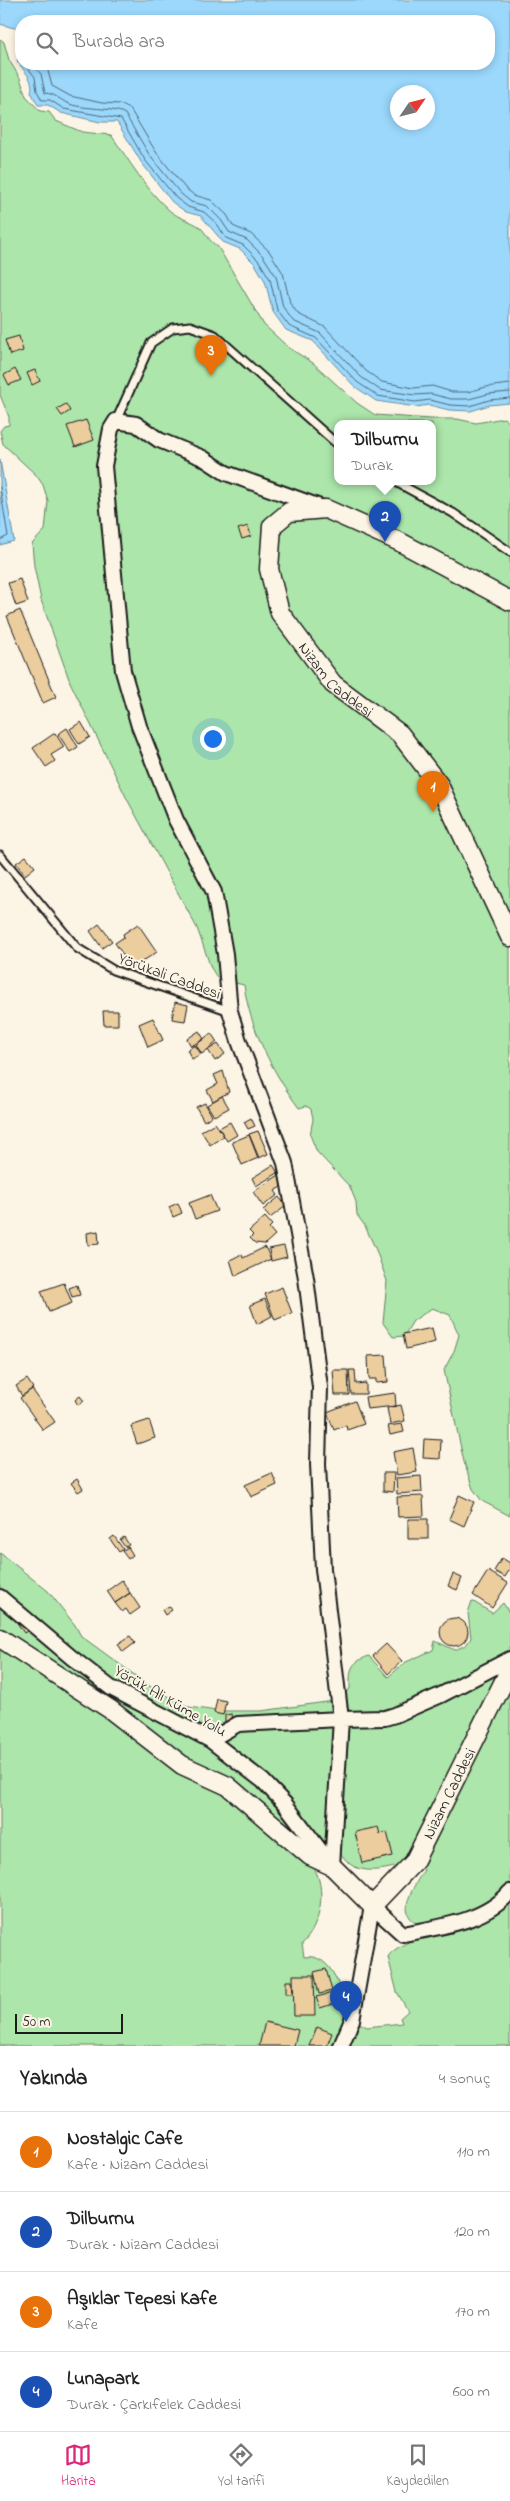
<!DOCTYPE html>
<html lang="tr">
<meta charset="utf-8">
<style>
body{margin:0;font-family:"Indie Flower",sans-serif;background:#f6f6f6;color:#222}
.compass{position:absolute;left:390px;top:85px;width:45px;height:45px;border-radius:50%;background:#fff;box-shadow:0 2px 8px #0003;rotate:55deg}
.scale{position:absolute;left:15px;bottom:12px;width:108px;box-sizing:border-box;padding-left:5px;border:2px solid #1c1c1c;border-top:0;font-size:14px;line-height:18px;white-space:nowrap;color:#1c1c1c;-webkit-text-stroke:4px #fcf5e5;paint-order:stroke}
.you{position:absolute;left:212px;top:738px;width:18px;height:18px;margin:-12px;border:4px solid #fff;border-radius:50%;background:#1a73e8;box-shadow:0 0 0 8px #1a73e833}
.badge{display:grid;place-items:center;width:32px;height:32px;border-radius:50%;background:#db2777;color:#fff;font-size:16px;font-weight:700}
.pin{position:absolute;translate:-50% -41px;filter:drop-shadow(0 1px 2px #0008)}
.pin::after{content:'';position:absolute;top:26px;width:18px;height:15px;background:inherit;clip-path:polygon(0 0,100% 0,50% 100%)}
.popup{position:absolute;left:334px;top:420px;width:102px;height:65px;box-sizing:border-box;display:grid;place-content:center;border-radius:10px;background:#fff;filter:drop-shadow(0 1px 4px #0005);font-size:16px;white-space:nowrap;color:#767676}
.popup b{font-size:19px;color:#222}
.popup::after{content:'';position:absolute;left:50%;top:100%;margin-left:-10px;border:10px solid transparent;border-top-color:#fff}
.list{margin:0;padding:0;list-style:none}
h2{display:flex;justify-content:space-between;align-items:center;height:65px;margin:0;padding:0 20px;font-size:21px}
h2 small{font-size:16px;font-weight:400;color:#767676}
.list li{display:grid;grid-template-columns:32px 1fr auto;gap:15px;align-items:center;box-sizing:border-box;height:80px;padding:0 20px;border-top:1px solid #e0e0e0}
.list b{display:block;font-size:19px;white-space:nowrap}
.list p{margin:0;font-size:16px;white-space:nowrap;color:#767676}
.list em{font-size:16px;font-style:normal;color:#767676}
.icon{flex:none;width:28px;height:28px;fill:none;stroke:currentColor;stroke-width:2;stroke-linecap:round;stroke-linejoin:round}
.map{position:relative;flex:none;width:510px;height:2046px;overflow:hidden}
.search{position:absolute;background:#fff;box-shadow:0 2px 8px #0003;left:15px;right:15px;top:15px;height:55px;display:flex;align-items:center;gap:12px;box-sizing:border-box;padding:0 18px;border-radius:20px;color:#767676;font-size:19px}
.sheet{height:385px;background:#fff}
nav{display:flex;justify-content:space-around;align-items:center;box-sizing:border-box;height:70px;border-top:1px solid #e0e0e0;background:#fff;font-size:14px;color:#767676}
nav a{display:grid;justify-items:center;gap:2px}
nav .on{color:#db2777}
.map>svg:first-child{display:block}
.green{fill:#ace6aa;stroke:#648163;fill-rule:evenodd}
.water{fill:#9bd8fc;stroke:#688da2;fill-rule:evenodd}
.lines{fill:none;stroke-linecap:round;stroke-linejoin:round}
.shore{stroke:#4f6776;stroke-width:1}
.building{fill:#ebcd9e;stroke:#1c1c1c}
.service-casing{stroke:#1c1c1c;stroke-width:11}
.minor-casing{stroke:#1c1c1c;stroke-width:18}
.tertiary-casing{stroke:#1c1c1c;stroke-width:21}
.service{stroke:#fcf5e5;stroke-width:7}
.minor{stroke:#fcf5e5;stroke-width:14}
.tertiary{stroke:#fcf5e5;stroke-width:18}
.labels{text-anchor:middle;stroke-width:4;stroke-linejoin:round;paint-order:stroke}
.street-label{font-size:16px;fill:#1c1c1c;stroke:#fcf5e5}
</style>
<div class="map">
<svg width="510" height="2046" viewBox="0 0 510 2046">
<rect width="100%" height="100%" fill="#fcf5e5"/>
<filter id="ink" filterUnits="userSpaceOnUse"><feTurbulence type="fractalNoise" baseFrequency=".02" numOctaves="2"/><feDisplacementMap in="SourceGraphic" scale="10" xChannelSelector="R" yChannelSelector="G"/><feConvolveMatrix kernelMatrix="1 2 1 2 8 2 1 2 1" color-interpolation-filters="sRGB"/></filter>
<g filter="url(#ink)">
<path class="green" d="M0,39L4,42L9,60L20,78L26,96L40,111L49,112L56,121L82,132L111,135C129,160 146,190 170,211C180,219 192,221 200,227C207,234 208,240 218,247L264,325L289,348L313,363L357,403L375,415L430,419H457L476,423L504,418L510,423V1516L482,1501L473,1489L464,1462L444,1370L454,1351L459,1335L450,1315L432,1308L413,1321L404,1336L393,1337L383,1323L387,1281L376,1250L365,1226L357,1215L356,1202L350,1187L317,1152L310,1135L313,1119L311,1109L306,1106L299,1108C273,1073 250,1029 244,985L218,979L211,968L197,928L127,799L70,682L41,600L34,566L32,544L45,530L48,501L43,485L36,475L3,444L0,431L4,426L9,425V417L0,395ZM338,423H432V481H338Z
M0,1553L48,1591L75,1625L81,1636L151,1687L189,1707L217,1711H261L334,1701L350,1689C350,1670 349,1663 369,1656L388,1677L406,1662L433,1650L435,1641L455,1650L466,1645L471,1638L468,1613L472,1601L492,1613L503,1603L510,1614V2046H0ZM335,1847C341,1853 347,1864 355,1867C374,1875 396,1866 414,1862L424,1870C412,1889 392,1919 426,1926L428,1932C417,1939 393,1947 388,1957L397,1992L408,2011L400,2018L402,2023L367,2027L346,2016C344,1995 333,1952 304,1957L302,1944C321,1926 328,1887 312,1865Z"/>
<path class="water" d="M0,0H510V403L489,405L471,411L449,410L429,405L416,407L376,401L354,386L313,341L286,330L273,312L265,281L255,264L240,249L223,242L201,216L186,212L172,202L141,162L117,122H100L61,113L48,105H38L31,92C35,80 23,70 17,61L21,54V64H489V21H21V27L14,28L0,24ZM398,92H428V122H398Z
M0,460L14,541L0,545Z"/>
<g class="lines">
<path class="shore" d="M25,64L35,77L37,91L42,100H50L64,109L121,119L145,160L176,198L188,207L204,212L217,224L226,238L243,245L259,261L270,279L277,310L289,326L316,338L357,382L378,396L415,402L430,400L450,405L470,406L489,400L510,398
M32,64L41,74L45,93C55,94 59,99 67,103C81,110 115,107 125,114L150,156L180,193L191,202L207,206L221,220L229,232L247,240L263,256L276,276L283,307L293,321L320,333L361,377L380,390L415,395L431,394L451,399H469L488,394L510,392
M42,64L48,71L52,86L70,96L102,103L120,104L130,109L156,152L185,188L194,195L211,200L227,215L233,226L251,234L269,251L283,273L290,303L298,314L325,327L366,371L382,382L414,388L432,386L452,392H468L486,387L510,384
M0,487L8,536L0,540"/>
</g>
<path class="building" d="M19,336L23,351L10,355L5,340Z
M15,369L21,380L9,385L4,375Z
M35,370L40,381L32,385L27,373Z
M66,404L70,411L62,416L57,409Z
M86,420L94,440L75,447L67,426Z
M248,526L251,536L242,539L238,529Z
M20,579L28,602L16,606L8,583Z
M20,610L56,697L43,703L7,616Z
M81,722L90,737L79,744L70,729Z
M67,728L78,747L70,752L58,734Z
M55,733L64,747L51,755L55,761L46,767L33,748Z
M26,856L35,867L25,875L16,863Z
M99,924L112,941L102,948L90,931Z
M138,924L157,952L132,968L115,943L124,937L123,934Z
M175,1002L188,1005L185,1021L172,1019Z
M103,1011H118V1025H104Z
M153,1018L163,1040L148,1047L139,1024Z
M199,1031L204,1039L191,1046L187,1039Z
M211,1033L217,1042L202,1054L196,1045Z
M218,1044L225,1054L215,1061L208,1050Z
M195,1045L201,1054L192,1059L187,1050Z
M223,1071L229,1092L213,1101L207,1090L218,1084L214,1075Z
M222,1096L229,1108L214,1116L207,1105Z
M205,1103L212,1116L204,1121L196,1107Z
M251,1118L255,1126L248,1129L244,1122Z
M230,1122L237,1135L227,1141L219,1128Z
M215,1123L224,1136L210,1145L201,1131Z
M258,1131L268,1154L259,1158L249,1134Z
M249,1135L258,1158L242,1165L232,1142Z
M273,1165L278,1173L256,1186L252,1178Z
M279,1175L282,1186L275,1191L278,1195L263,1206L253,1192Z
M210,1195L217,1211L195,1219L189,1203Z
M279,1197L286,1206L270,1218L263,1210Z
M178,1203L182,1213L173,1217L169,1207Z
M265,1217L272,1225L269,1228L275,1235L265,1244L255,1243L250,1238L253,1235L249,1231Z
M98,1231L99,1244L88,1245L87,1233Z
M284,1246L287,1257L271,1261L269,1249Z
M265,1247L271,1259L235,1276L230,1260L242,1254L243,1258Z
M64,1283L72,1303L49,1312L41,1291Z
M77,1285L80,1295L72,1297L69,1288Z
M282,1287L292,1313L275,1320L265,1294Z
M265,1299L272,1316L257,1324L250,1305Z
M432,1328L435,1342L406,1349L403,1334Z
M386,1355L388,1382L376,1383V1379H369L368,1356Z
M333,1370H348L349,1395H335Z
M349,1370H355L356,1384L366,1383V1394H351Z
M27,1379L33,1388L22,1396L16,1386Z
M32,1389L55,1422L43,1430L20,1398Z
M395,1393L396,1406L367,1409L365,1397Z
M80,1396L84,1401L78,1405L75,1400Z
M355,1401L364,1424L347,1430L346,1425L334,1430L327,1412Z
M401,1405L405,1421L390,1424L387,1408Z
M149,1420L155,1438L137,1444L131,1426Z
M402,1424L404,1432L390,1435L388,1426Z
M424,1439L441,1440L440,1459L423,1458Z
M413,1448L417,1472L397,1475L393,1452Z
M272,1473L277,1485L251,1497L245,1485Z
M383,1473H394L393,1492L383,1491Z
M421,1476L422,1492L397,1494L396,1478Z
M77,1479L83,1489L78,1492L71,1483Z
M459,1495L474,1502L464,1526L449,1519Z
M423,1496L424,1516L398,1517L397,1497Z
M408,1519H428V1539H408Z
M114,1536L123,1549L119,1552L110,1539Z
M124,1537L129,1545L125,1547L120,1540Z
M128,1547L133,1555L128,1559L122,1551Z
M502,1558L510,1563V1569L505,1577L494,1571Z
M488,1571L508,1583L492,1608L473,1595Z
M453,1574L462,1578L457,1590L448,1586Z
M122,1580L130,1593L115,1603L107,1591Z
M130,1593L140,1608L130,1615L126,1609L122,1612L115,1603Z
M169,1606L172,1610L165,1615L162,1610Z
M440 1632a14 14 0 1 1 28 0a14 14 0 1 1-28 0Z
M20,1618L29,1630L24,1633L16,1621Z
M130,1636L135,1643L123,1652L118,1644Z
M386,1644L402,1661L388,1674L373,1656Z
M217,1699L226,1701L223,1715L214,1713Z
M232,1714L233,1722L225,1723V1715Z
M378,1827L380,1834L387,1832L393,1856L362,1863L355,1832Z
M326,1969L332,1991L319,1994L314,1972Z
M293,1975H314L315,2016H294Z
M286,1981H292L293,1994H286Z
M333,1993L336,2003L320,2008L316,1997Z
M265,2022L298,2030L294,2046H259Z
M317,2027L332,2033L327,2046H309Z"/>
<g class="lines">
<g class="service-casing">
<path id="service" d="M116,421L151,343L173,328L190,326L215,335L338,445
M394,481L453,513L510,552
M0,855L77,948L113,970L230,1011"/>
</g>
<g class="minor-casing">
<path id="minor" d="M0,1597L71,1657L111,1688L210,1740L263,1781L285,1804L332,1866
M210,1740L238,1724L341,1719L323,1569L318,1464L320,1387L306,1278L285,1163L239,1041L230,1011L225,954L214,892L176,820L139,726L123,671L104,466L111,429L116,421L136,424L159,440L203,458L226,473L323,508
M332,1866L341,1719L385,1718L395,1715L441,1695L510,1659
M372,1906L403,1934C439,1927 485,1922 510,1892
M341,2046L352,2020L372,1906"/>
</g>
<g class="tertiary-casing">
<g id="tertiary">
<path id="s1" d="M510,601L400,542L326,509L289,512L272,526L269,569L280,613L333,684L400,734L439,785L510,937"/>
<path id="s2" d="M0,1638L111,1710L182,1765L228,1786L310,1856L332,1866L372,1906L414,1862L510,1669"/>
</g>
</g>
<use href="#service" class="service"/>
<use href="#minor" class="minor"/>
<use href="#tertiary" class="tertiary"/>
</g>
</g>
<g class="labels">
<g class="street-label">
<text dy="6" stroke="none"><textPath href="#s1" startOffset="441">Nizam Caddesi</textPath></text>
<text transform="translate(170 975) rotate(20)" y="6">Yörükali Caddesi</text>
<text transform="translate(171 1700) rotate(30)" y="6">Yörük Ali Küme Yolu</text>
<text dy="6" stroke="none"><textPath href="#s2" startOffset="599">Nizam Caddesi</textPath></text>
</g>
</g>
</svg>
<svg class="compass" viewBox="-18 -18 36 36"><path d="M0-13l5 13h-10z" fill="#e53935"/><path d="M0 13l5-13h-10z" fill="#767676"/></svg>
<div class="scale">50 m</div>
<div class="you"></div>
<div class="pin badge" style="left:433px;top:812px;background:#e8710a">1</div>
<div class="pin badge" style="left:385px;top:542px;background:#1a4fb4">2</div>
<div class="popup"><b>Dilburnu</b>Durak</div>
<div class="pin badge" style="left:211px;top:376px;background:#e8710a">3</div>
<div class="pin badge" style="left:346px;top:2022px;background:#1a4fb4">4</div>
<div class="search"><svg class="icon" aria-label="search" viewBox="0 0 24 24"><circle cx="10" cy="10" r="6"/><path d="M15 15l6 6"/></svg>Burada ara</div>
</div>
<section class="sheet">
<h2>Yakında<small>4 sonuç</small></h2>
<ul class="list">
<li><span class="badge" style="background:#e8710a">1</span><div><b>Nostalgic Cafe</b><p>Kafe · Nizam Caddesi</p></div><em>110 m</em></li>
<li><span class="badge" style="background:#1a4fb4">2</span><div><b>Dilburnu</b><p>Durak · Nizam Caddesi</p></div><em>120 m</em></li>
<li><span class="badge" style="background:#e8710a">3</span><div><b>Aşıklar Tepesi Kafe</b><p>Kafe</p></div><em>170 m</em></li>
<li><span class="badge" style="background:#1a4fb4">4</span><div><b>Lunapark</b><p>Durak · Çarkıfelek Caddesi</p></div><em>600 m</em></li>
</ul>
</section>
<nav>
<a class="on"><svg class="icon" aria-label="map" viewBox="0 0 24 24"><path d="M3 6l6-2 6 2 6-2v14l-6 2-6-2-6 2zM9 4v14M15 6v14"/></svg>Harita</a>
<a><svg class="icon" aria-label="directions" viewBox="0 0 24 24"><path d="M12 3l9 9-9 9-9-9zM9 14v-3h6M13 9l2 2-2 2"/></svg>Yol tarifi</a>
<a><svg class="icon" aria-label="saved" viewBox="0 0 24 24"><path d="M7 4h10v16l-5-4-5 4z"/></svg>Kaydedilen</a>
</nav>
